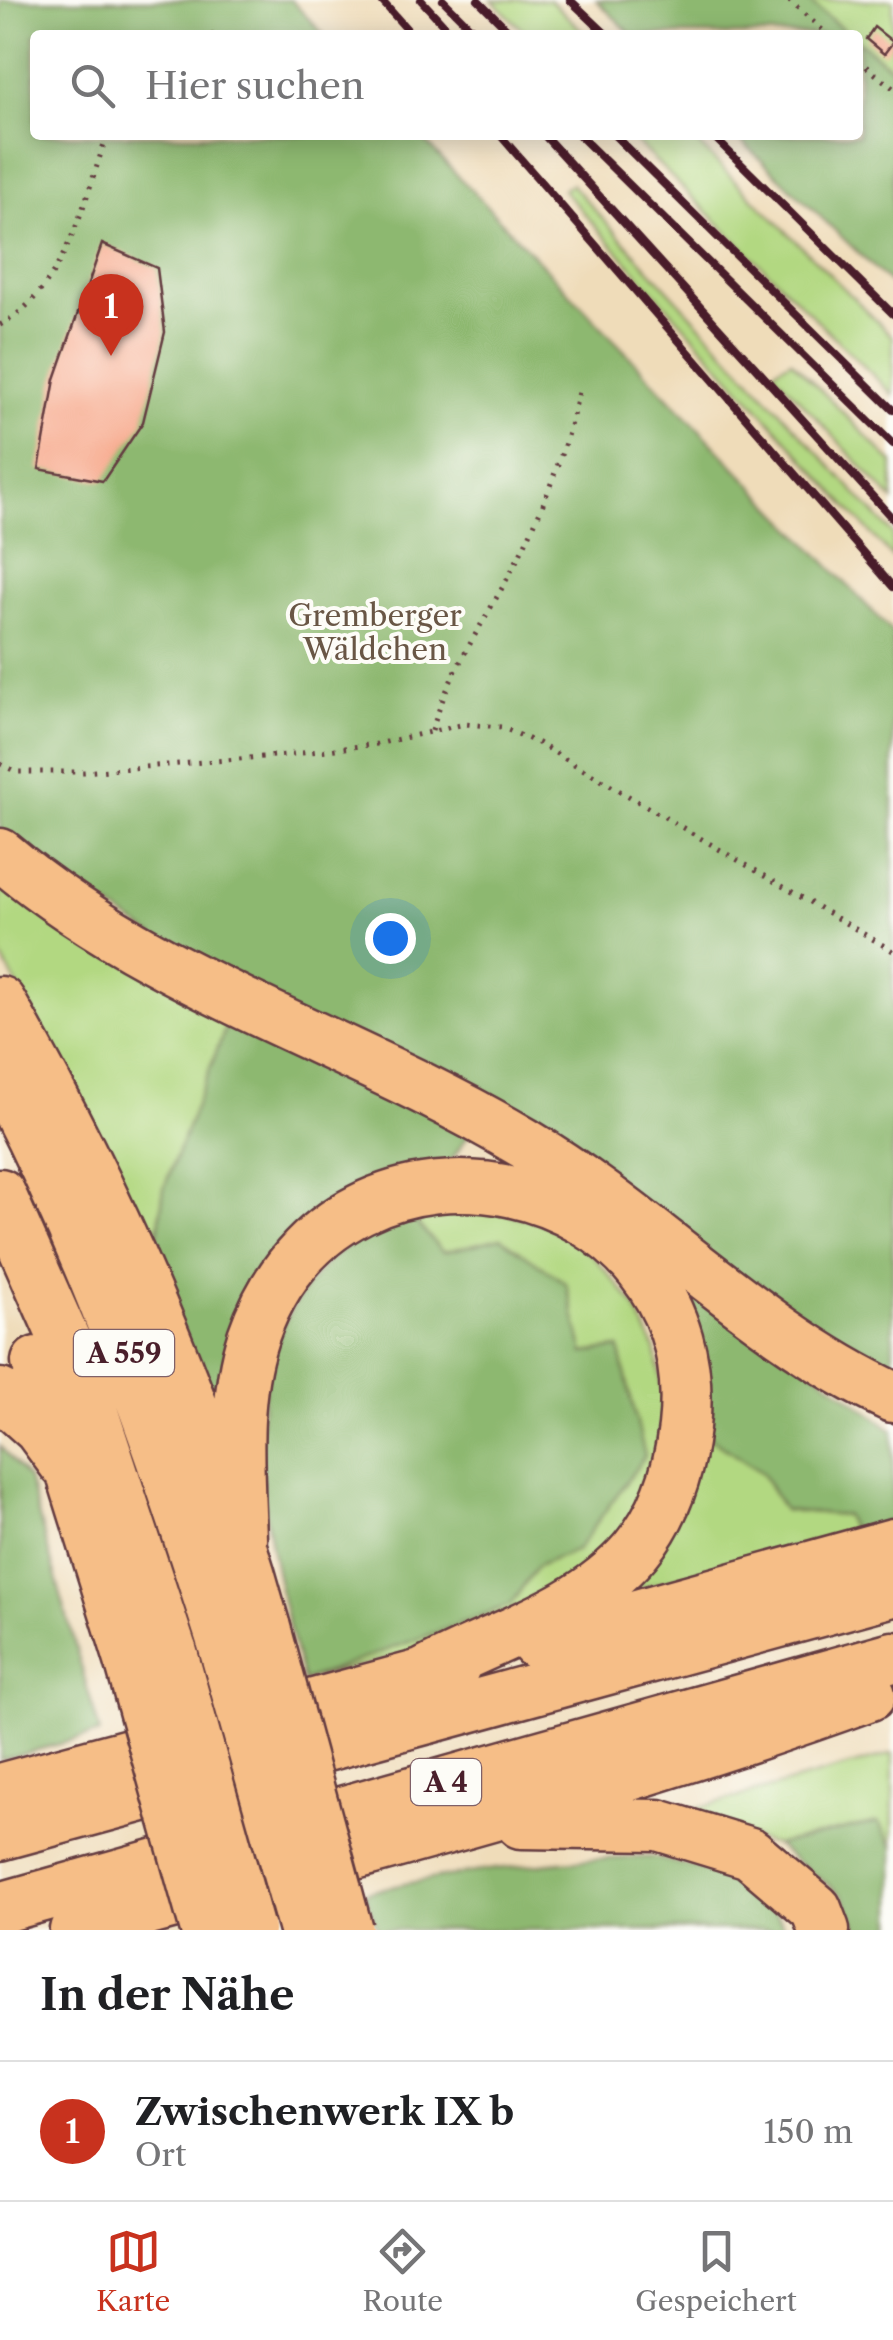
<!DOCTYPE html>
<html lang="de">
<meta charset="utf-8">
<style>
body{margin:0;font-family:"Libre Caslon Text",serif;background:#f6f6f6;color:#202124}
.you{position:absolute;left:390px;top:938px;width:35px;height:35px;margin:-25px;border:8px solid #fff;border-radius:50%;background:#1a73e8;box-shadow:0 0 0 15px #1a73e833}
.badge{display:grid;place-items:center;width:65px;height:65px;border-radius:50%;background:#c8321e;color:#fff;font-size:32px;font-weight:700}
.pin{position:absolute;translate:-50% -82px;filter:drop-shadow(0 2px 5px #0008)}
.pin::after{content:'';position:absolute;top:52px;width:35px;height:30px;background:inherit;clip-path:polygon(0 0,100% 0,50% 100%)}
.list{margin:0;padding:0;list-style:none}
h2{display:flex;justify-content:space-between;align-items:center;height:130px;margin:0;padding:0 40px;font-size:42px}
h2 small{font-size:32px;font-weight:400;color:#757577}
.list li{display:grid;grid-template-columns:65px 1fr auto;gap:30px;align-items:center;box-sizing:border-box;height:140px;padding:0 40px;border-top:2px solid #e0e0e0}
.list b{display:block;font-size:38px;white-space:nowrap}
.list p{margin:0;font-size:32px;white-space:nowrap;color:#757577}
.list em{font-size:32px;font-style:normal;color:#757577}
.icon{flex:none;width:55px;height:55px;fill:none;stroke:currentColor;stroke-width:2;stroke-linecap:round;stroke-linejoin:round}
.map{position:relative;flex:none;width:893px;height:1930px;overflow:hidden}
.search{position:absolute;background:#fff;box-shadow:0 5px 25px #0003;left:30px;right:30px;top:30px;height:110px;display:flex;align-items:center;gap:25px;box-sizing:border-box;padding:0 35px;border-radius:10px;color:#757577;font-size:38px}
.sheet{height:270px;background:#fff}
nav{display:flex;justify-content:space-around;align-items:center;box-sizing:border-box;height:140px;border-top:2px solid #e0e0e0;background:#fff;font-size:28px;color:#757577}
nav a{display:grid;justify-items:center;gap:5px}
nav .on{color:#c8321e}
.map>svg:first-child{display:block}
.green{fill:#b2d881;stroke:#7e7c56;stroke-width:2.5}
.forest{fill:#8db86f;stroke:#6c6c4d;stroke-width:2.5}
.building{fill:#f7a88b}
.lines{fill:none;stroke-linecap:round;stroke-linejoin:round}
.motorway-casing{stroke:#633b40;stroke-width:55}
.path{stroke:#633b40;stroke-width:5;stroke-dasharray:2.5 8;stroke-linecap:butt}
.motorway{stroke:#f6be87;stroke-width:50}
.rail{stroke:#4a1f2b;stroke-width:8}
.motorway-bridge-casing{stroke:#633b40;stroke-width:55;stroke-linecap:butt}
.motorway-bridge{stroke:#f6be87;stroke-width:50}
.labels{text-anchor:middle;stroke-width:8;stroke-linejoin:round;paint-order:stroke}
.shield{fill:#fdfcf7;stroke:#806168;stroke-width:2.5}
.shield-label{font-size:28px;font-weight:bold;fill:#4a1f2b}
.park-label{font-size:30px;fill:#695645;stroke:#fdfcf7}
</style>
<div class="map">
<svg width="893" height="1930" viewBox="0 0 893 1930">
<rect width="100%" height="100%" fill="#fdfcf7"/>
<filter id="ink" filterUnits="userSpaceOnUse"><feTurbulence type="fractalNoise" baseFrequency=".01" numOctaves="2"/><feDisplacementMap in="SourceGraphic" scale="20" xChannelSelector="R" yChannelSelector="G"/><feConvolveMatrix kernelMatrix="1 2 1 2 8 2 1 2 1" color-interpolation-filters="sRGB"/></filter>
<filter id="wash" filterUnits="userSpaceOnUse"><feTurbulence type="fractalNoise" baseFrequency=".0048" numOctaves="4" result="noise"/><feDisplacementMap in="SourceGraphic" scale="40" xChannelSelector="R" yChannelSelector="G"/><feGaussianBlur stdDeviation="2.25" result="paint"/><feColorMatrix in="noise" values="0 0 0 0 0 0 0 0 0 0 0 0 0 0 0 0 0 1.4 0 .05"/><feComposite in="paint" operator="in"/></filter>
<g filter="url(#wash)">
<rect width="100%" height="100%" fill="#efdcb9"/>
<path class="green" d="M492,0H550L587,35H528Z
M807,0H893V69L858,41V35H850Z
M629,135H689L893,337V395Z
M571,184L893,534V558L563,190Z
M791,360L893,463V500L773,371Z
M0,873L231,1014L164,1188L154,1262L31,1010L0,955Z
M446,1208L493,1209L545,1224L592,1255L633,1303L655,1349L666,1410L651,1474L622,1532L582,1578L435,1646L303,1681L510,1605L537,1566L577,1550L601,1514L619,1348L584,1353L501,1238L443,1252L409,1215Z
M700,1431L762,1473L784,1510L845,1515L853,1532L610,1596Z
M893,1754V1846L878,1822L775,1845L676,1814Z"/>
<path class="forest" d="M0,0H291L324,35H35V135H419L893,633V1377L204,968L0,836Z
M596,0H807L850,35H632Z
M858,41L893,69V286L735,135H858Z
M231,1014L472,1129L444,1172L340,1204L211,1411L154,1262L164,1188Z
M409,1215L443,1252L501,1238L566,1283L584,1353L619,1348L645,1456L577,1550L537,1566L510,1605L303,1681C265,1536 209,1338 360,1236C374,1227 393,1222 409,1215Z
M704,1288L893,1430V1520L853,1532L845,1515L784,1510L762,1473L700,1431L673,1297Z
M0,1446L28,1479L100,1733L0,1760Z
M878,1822L893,1846V1930H858L843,1896L775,1845Z
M651,1857C699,1868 764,1880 785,1930H378L364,1893C460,1870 553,1860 651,1857Z"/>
<g id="blocks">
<path class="building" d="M874,27L893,42L884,54L866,39Z
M102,244L157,268L165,332L143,422L103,481L39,469L55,379Z"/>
</g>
</g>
<g filter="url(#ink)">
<use href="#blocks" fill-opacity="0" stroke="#633b40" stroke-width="2.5"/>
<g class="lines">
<g class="motorway-casing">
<path id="motorway" d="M0,854C156,986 351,1040 524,1143C653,1220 757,1334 893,1397
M0,1002C110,1192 207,1416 265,1628
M0,1076C95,1255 161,1447 222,1640
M0,1194L81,1377L172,1653
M37,1362L131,1663
M0,1394L39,1429L64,1463
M241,1539C239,1473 232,1401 253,1337C339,1086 713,1170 684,1427C679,1472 665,1515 635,1551C580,1615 493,1636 422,1675
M536,1643L893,1544
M0,1789L455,1666
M521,1823L658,1825L750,1853L816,1909L824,1930
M0,1835L893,1591
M0,1908L893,1657
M75,1930C341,1857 610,1790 870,1695"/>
</g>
<path class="path" d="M789,0L828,35
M190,35H218
M858,60L893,88
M0,325C65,291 85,199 107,135
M432,731C451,664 491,614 521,552C546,503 566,446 579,392
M0,764L17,772H84L286,755L377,744L465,724L501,727L538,743L893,951"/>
<use href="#motorway" class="motorway"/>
<path class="rail" d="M381,0L412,35
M421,0L453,35
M443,0L478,35
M478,0L513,35
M570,0L607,35
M500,135L893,587
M544,135L893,519
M579,135L893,444
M614,135L893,410
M712,135L893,314"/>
<g class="motorway-bridge-casing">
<path id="motorway-bridge" d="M265,1628L347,1930
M222,1640L304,1930
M172,1653L249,1930
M131,1663L206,1930"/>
</g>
<use href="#motorway-bridge" class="motorway-bridge"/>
</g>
</g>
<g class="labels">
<g class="shield">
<rect x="74" y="1330" width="100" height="46" rx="8"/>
<rect x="411" y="1759" width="70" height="46" rx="8"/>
</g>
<g class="shield-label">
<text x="124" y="1363">A 559</text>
<text x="446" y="1792">A 4</text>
</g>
<g class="park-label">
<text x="375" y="626">Gremberger<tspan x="375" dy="34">Wäldchen</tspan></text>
</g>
</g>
</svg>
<div class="you"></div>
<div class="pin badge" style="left:111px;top:356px">1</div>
<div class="search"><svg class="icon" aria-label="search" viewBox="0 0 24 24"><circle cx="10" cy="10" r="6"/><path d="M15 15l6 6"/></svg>Hier suchen</div>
</div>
<section class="sheet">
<h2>In der Nähe<small></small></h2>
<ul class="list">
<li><span class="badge">1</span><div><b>Zwischenwerk IX b</b><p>Ort</p></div><em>150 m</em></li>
</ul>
</section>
<nav>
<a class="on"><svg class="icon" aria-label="map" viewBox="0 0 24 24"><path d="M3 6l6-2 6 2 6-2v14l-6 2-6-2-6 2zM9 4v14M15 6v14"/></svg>Karte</a>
<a><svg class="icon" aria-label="directions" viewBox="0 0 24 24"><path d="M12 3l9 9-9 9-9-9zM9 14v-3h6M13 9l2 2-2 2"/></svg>Route</a>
<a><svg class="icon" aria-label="saved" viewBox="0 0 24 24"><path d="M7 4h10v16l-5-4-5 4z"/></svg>Gespeichert</a>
</nav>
